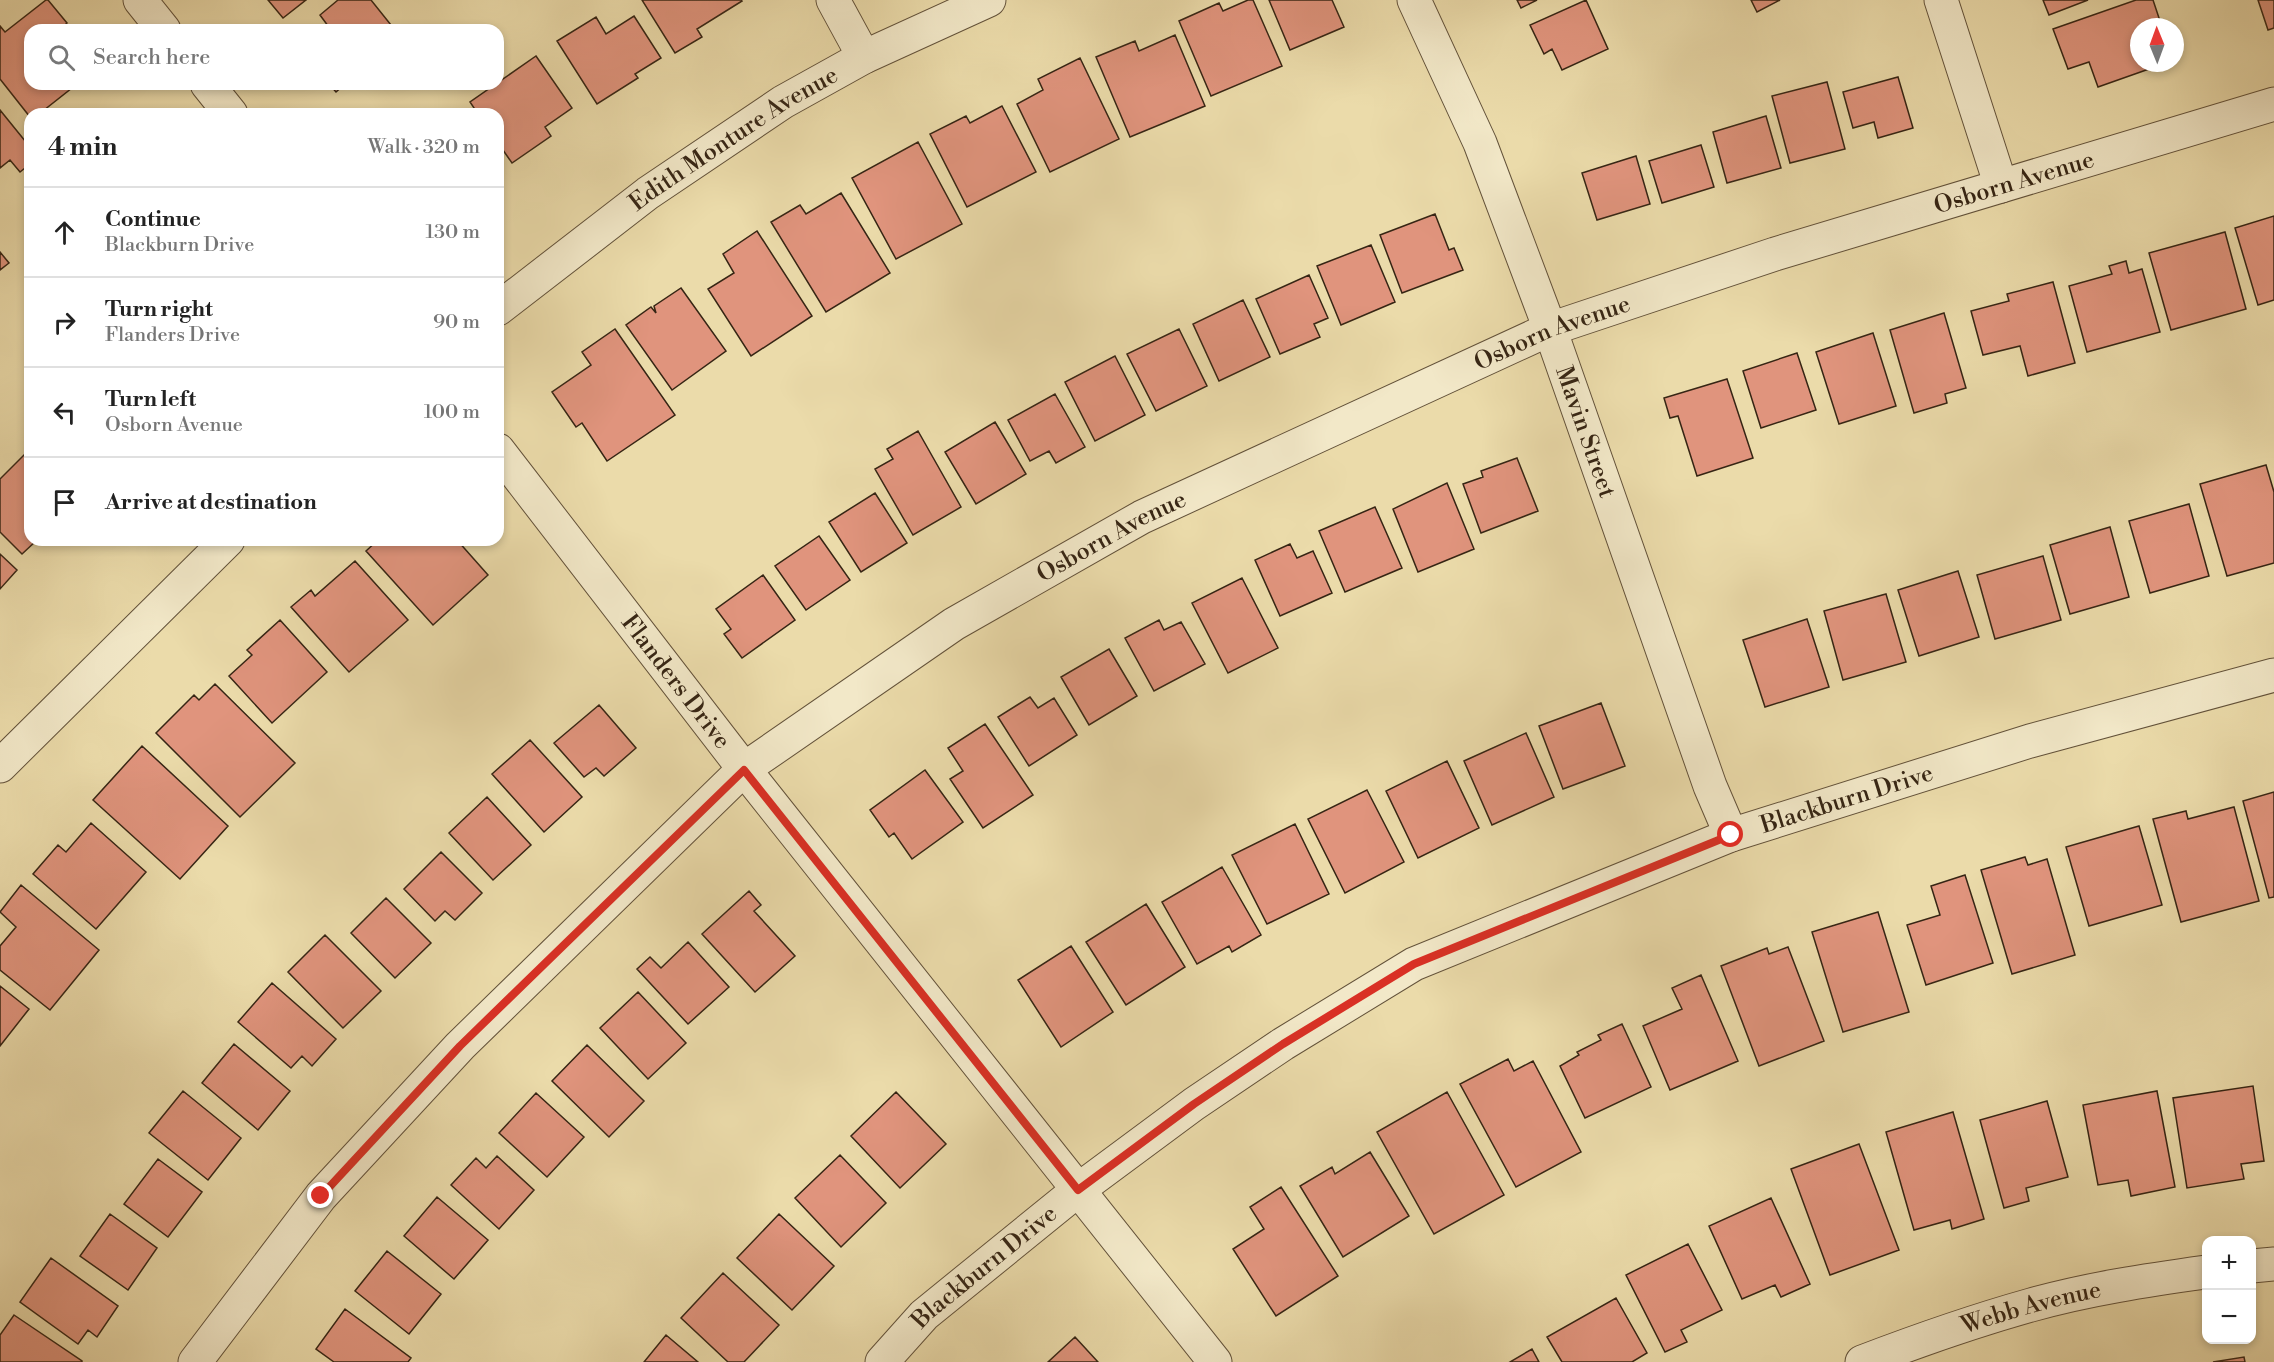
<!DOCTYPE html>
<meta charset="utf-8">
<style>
body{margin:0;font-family:"Libre Bodoni",serif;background:#f2f2f2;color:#222}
.controls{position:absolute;right:18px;bottom:18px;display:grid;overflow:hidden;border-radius:12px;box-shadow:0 3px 9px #0003}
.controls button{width:54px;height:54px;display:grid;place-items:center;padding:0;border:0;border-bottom:2px solid #e0e0e0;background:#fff;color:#222;font:30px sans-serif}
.compass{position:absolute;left:2130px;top:18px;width:54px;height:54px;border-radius:50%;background:#fff;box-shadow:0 3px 9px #0003;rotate:359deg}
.stop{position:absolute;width:18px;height:18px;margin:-14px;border:4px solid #d93025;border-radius:50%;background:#fff}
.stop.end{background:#d93025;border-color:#fff;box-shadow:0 2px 6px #0008}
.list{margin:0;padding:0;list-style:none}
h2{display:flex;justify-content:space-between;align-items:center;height:78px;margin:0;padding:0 24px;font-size:26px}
h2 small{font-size:20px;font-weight:400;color:#767676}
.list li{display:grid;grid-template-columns:39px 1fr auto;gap:18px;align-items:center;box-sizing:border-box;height:90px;padding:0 24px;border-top:2px solid #e0e0e0}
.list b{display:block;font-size:22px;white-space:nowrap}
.list p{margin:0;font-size:20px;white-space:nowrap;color:#767676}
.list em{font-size:20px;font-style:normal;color:#767676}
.icon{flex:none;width:33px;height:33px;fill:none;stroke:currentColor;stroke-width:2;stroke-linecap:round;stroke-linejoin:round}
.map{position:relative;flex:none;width:2274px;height:1362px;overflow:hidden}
.search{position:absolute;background:#fff;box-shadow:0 3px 9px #0003;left:24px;top:24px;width:480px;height:66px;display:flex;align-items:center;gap:15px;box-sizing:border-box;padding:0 21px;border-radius:18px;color:#767676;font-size:22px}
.panel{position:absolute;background:#fff;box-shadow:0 3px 9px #0003;left:24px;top:108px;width:480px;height:438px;border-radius:18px}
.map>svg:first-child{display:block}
.building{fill:#e0947d;stroke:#362514;stroke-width:1.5}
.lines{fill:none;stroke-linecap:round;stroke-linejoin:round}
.minor-casing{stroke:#63523a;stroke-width:35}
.minor{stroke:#f2e8c8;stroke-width:33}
.route{stroke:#d93025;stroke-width:8}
.labels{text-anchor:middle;stroke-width:4.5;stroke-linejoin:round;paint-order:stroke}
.street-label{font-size:24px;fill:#362514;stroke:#f2e8c8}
</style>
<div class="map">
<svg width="2274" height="1362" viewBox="0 0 2274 1362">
<rect width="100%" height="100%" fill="#ebdbaa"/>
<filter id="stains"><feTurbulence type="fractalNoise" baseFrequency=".00333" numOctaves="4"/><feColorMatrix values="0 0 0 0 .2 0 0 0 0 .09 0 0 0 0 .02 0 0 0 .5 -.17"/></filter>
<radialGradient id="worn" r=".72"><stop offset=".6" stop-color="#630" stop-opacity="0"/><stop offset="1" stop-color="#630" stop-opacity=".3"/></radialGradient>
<path class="building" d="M46,0H48L67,23L62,28L63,30H30V84H77L39,114H30V117L0,79V26L5,32Z
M268,0H306L283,18Z
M338,0H371L395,30H331L320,15Z
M642,0H741L742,1L697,29L702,37L675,53Z
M1248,0H1253L1282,66L1211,96L1179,21L1219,3L1223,11Z
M1269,0H1332L1344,27L1290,50Z
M1517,0H1537L1521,8Z
M1586,0L1608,49L1562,70L1552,49L1544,54L1530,25Z
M1751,0H1780L1757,12Z
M2043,0H2088L2049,15Z
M2136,0H2153L2162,27H2139V63H2166L2098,87L2089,62L2068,69L2053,29Z
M2258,0H2274V28L2268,30Z
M634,16L661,58L635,74L638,78L597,104L557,41L596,17L606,34Z
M1175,35L1205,106L1130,137L1096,57L1135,41L1139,51Z
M536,56L572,108L545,127L551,136L512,163L498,143V114H478L470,102Z
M1080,58L1119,139L1050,172L1017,104L1043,90L1038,79Z
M1898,77L1913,128L1878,138L1874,122L1853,128L1843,92Z
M1827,82L1845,149L1790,163L1772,96Z
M329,84H345L336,92Z
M1002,106L1036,172L967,207L930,134L966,116L970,123Z
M0,110L30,147V164L20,172L10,160L0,168Z
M1766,116L1781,168L1727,183L1713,132Z
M918,142L962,224L896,259L852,178Z
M1701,145L1714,187L1662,203L1649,161Z
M1636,156L1650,204L1597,220L1582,173Z
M841,193L890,273L826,312L771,222L800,205L806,214Z
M1435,214L1449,250L1454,248L1463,270L1402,293L1380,235Z
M2274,216V300L2258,305L2235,228Z
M757,231L812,316L751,356L708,289L734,273L723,254Z
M2225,232L2246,309L2171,330L2149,253Z
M1371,245L1395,302L1341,325L1317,266Z
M0,252L9,263L0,270Z
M2126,261L2129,273L2142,269L2160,332L2087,352L2069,286L2112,274L2109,266Z
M1309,275L1328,318L1314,324L1320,337L1280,354L1256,299Z
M2053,282L2075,363L2028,376L2020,346L1983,355L1971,311L2009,301L2007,294Z
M681,288L726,351L672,390L626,325L651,307L656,313L654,306Z
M1243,300L1270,357L1219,381L1193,324Z
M1944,313L1966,388L1945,394L1947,403L1914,413L1890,330Z
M615,329L675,415L607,461L582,423L576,427L552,392L591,365L582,352Z
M1179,329L1207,386L1156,411L1127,354Z
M1873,333L1896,406L1839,424L1816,352Z
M1797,353L1816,410L1761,428L1743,371Z
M1115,356L1145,415L1095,441L1065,382Z
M1727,379L1753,458L1697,476L1678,416L1670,418L1664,398Z
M1055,394L1085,447L1056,463L1049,451L1030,461L1008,420Z
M995,422L1026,474L976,504L945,452Z
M918,431L961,507L913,535L875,469L893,459L887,449Z
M25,454L30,459V540H37L22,554L0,532V479Z
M1517,458L1538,511L1481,533L1463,484L1483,477L1481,471Z
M2266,465L2274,492V563L2227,576L2200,484Z
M1447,483L1474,549L1418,572L1393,509Z
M875,493L907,543L861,572L829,522Z
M2189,504L2209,576L2150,593L2129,521Z
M1375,507L1402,568L1345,592L1319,531Z
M2110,527L2129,597L2070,614L2050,545Z
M819,536L850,580L806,610L775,566Z
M378,540H387L388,542L390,540H457L488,575L433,625L366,551Z
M1290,544L1297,558L1313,551L1332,593L1280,616L1255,560Z
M0,554L17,570L0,589Z
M2043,556L2061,620L1995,639L1977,575Z
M355,561L408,620L349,672L291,607L311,590L315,596Z
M1958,571L1979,637L1919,656L1898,590Z
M763,575L795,620L742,658L724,634L731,629L716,609Z
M1242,578L1278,648L1228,673L1192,603Z
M1886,594L1906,662L1843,680L1824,611Z
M1807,619L1829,687L1765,707L1743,640Z
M280,620L327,672L272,723L229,676L252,655L247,650Z
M1159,620L1164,630L1181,622L1205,664L1154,691L1125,638Z
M1109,649L1137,696L1089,725L1061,677Z
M215,684L295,763L240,817L156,733L194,695L199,700Z
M1030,697L1038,708L1054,698L1077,735L1029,766L998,717Z
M1601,703L1625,766L1563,789L1539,726Z
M599,705L636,748L604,776L596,768L584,777L554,743Z
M985,724L1033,795L983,828L950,779L963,771L948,748Z
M1526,733L1554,797L1492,825L1464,761Z
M530,740L582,797L544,832L492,774Z
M142,746L228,826L180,879L93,800Z
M1447,761L1479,828L1418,858L1386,791Z
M925,770L963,822L912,859L894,833L889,837L870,810Z
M1367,790L1404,862L1345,893L1308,819Z
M2274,792V897L2269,898L2243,801Z
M487,797L531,845L493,880L449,833Z
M2234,807L2259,901L2181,922L2153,819L2186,811L2188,819Z
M91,823L146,872L96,929L33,874L58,845L66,852Z
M1295,824L1329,894L1267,924L1232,855Z
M2139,826L2162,905L2089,926L2066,847Z
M441,852L482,893L455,920L445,911L435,921L404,889Z
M2025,857L2028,865L2047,859L2075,955L2012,974L1981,870Z
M1222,867L1261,935L1232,952L1229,946L1197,964L1162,902Z
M1965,875L1993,963L1926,985L1907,925L1940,915L1931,886Z
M21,885L99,950L50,1010L0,970V946L16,927L0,912Z
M749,891L761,905L754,911L795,956L755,992L702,934Z
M386,898L431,943L395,978L351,933Z
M1146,904L1185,967L1126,1005L1086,942Z
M1878,912L1909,1012L1843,1032L1812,932Z
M325,935L381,991L343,1028L288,972Z
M688,942L729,987L688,1024L637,969L650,957L661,968Z
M1071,946L1113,1012L1061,1047L1018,980Z
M1788,947L1824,1041L1759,1066L1721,966L1767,948L1769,954Z
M1701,975L1738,1061L1670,1090L1643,1026L1682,1009L1672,988Z
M272,983L336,1039L312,1066L302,1056L291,1068L238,1022Z
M0,986L29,1009L0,1046Z
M638,992L686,1043L648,1079L600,1028Z
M1622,1024L1651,1087L1585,1118L1560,1066L1579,1055L1577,1052L1601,1040L1598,1035Z
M234,1044L290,1091L258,1130L202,1083Z
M587,1045L644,1101L609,1137L552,1081Z
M1508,1059L1514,1071L1533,1061L1581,1152L1516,1187L1460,1084Z
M2253,1086L2264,1161L2241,1164L2244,1179L2187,1188L2173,1098Z
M183,1091L241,1138L208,1180L149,1133Z
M2157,1091L2175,1187L2131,1196L2128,1180L2098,1185L2083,1105Z
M896,1092L946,1144L900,1188L851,1136Z
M1447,1092L1504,1195L1434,1234L1377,1132Z
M536,1093L584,1137L547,1177L499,1133Z
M2047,1101L2068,1177L2026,1188L2029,1201L2004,1208L1980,1120Z
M1953,1112L1984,1219L1952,1229L1950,1220L1914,1230L1886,1132Z
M1859,1144L1899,1250L1830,1275L1791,1169Z
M1370,1152L1409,1216L1343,1257L1300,1186L1332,1167L1335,1174Z
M840,1155L886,1203L841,1247L795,1198Z
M497,1156L534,1190L499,1229L451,1185L476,1158L486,1168Z
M158,1159L202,1192L168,1237L124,1204Z
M1281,1187L1338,1276L1276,1316L1233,1249L1264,1229L1250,1207Z
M437,1197L488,1240L454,1279L404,1236Z
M1771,1198L1810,1284L1781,1297L1775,1285L1742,1299L1709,1226Z
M110,1214L157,1248L128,1290L80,1256Z
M779,1214L834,1266L792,1310L737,1258Z
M1688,1244L1722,1310L1681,1330L1687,1342L1665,1352L1626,1275Z
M387,1251L441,1294L409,1334L355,1291Z
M51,1258L118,1306L97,1337L88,1330L78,1344L20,1302Z
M723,1273L779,1325L744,1362H728L681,1318Z
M1616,1298L1647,1353L1632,1362H1562L1547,1337Z
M345,1309L411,1358L408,1362H334L316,1349Z
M14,1315L82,1361V1362H0V1335Z
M666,1335L698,1362H644Z
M1075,1337L1098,1362H1048Z
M1532,1349L1539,1362H1510Z
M2244,1357L2245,1362H2213Z"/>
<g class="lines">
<g class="minor-casing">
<g id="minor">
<path d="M140,0L164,30"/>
<path d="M833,0L864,57"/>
<path id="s1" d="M1414,0L1480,143L1550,329L1710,786L1731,835"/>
<path d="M1941,0L2001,186"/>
<path d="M207,84L231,114"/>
<path id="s2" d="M498,309L648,193L783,102L864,57L989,0"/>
<path id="s3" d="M498,450L744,769L1215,1362"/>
<path d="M0,766L228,540"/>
<path d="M2252,1266L2274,1264"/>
<path id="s4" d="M195,1362L321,1196L460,1046L744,769L954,624L1142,517L1550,329L1775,254L2274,104"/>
<path id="s5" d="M882,1362L924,1315L1078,1190L1194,1104L1283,1044L1414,964L1731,835L2030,741L2274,675"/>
<path id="s6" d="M1862,1362C1917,1341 1974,1321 2031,1305C2088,1289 2148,1280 2206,1272"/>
</g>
</g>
<use href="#minor" class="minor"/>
</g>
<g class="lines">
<path class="route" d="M321,1196L460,1046L744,770L1078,1190L1194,1104L1283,1044L1414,964L1731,835"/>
</g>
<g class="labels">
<g class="street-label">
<text dy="8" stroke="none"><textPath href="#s2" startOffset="291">Edith Monture Avenue</textPath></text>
<text dy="8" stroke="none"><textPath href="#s4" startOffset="2217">Osborn Avenue</textPath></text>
<text dy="8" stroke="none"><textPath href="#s4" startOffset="1731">Osborn Avenue</textPath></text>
<text dy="8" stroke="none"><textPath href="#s1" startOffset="465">Mavin Street</textPath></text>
<text dy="8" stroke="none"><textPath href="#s4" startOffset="1245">Osborn Avenue</textPath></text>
<text dy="8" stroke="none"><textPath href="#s3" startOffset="292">Flanders Drive</textPath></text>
<text dy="8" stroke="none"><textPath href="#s5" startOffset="1130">Blackburn Drive</textPath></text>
<text dy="8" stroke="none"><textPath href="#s5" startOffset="140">Blackburn Drive</textPath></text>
<text dy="8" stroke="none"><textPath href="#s6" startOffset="178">Webb Avenue</textPath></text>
</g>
</g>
<rect width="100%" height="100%" filter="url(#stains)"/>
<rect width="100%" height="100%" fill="url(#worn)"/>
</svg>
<div class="controls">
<button>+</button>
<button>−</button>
</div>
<svg class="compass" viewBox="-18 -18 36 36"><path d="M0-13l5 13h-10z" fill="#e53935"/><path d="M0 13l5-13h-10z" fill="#767676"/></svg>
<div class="stop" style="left:1731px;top:835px"></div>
<div class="stop end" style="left:321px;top:1196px"></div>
<div class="search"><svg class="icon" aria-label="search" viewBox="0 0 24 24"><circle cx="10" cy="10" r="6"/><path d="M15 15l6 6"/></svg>Search here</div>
<section class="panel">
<h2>4 min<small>Walk · 320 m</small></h2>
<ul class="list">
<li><svg class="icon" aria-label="ahead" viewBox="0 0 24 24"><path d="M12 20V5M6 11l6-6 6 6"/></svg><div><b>Continue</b><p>Blackburn Drive</p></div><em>130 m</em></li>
<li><svg class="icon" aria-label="right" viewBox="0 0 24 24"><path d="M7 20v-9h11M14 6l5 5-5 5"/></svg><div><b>Turn right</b><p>Flanders Drive</p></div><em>90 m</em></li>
<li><svg class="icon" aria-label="left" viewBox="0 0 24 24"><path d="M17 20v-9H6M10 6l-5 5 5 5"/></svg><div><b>Turn left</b><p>Osborn Avenue</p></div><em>100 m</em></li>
<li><svg class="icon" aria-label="arrive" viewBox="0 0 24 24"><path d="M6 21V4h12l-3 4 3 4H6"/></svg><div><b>Arrive at destination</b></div></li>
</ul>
</section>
</div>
